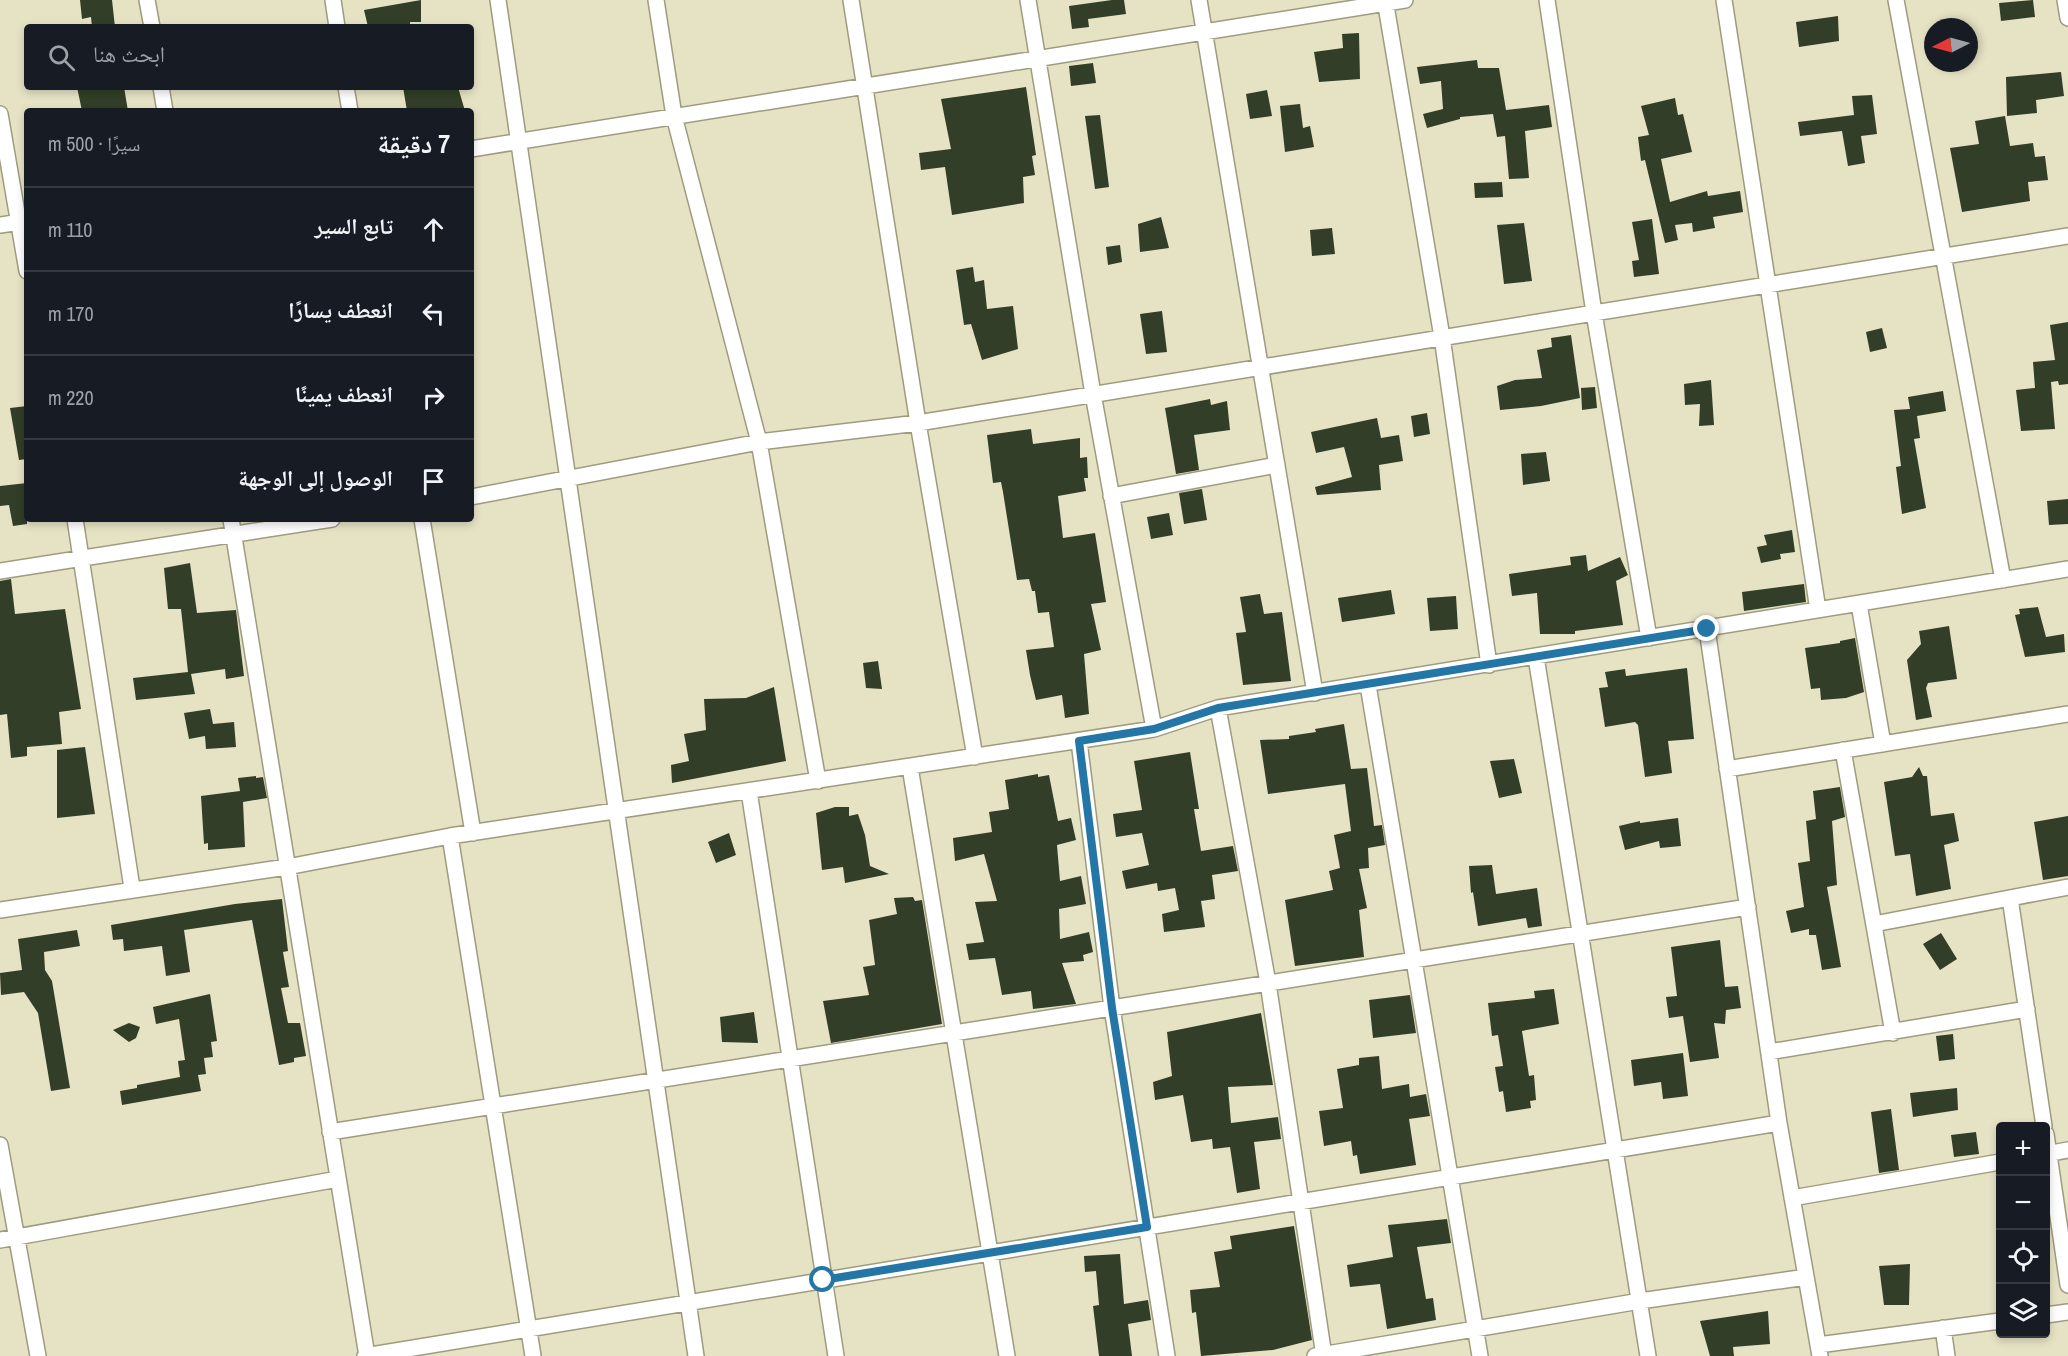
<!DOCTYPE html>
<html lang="ar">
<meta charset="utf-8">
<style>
body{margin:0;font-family:"Archivo Narrow","Noto Naskh Arabic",sans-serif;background:#20242c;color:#f1f3f6;direction:rtl}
.controls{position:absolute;right:18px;bottom:18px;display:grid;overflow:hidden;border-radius:6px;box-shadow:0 3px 9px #0003}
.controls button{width:54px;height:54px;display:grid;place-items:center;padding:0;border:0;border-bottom:2px solid #363941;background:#171b24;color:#f1f3f6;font:30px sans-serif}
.compass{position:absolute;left:1924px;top:18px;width:54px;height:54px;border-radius:50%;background:#171b24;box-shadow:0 3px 9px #0003;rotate:264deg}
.stop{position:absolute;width:18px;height:18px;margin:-14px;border:4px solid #2376a6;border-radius:50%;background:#fff}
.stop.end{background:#2376a6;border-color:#fff;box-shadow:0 2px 6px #0008}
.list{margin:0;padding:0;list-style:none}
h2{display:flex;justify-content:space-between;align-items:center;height:78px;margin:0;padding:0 24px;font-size:26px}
h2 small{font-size:20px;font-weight:400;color:#9ea1a6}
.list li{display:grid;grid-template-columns:39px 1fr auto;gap:18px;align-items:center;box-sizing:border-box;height:84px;padding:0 24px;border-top:2px solid #363941}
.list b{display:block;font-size:22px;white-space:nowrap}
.list em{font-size:20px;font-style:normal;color:#9ea1a6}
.icon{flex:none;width:33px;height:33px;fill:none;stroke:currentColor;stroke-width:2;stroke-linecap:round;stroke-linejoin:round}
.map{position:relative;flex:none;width:2068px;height:1356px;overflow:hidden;direction:ltr}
.search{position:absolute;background:#171b24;box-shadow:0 3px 9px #0003;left:24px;top:24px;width:450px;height:66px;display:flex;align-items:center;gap:15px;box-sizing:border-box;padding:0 21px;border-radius:6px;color:#9ea1a6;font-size:22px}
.panel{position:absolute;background:#171b24;box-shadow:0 3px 9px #0003;left:24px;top:108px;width:450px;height:414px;border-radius:6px;direction:rtl}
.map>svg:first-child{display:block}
.building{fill:#323e27}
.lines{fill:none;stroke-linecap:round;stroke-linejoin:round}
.street-casing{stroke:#9e9b7f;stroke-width:18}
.street{stroke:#fff;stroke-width:15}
.route{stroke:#2376a6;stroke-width:8}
</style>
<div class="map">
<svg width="2068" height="1356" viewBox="0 0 2068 1356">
<rect width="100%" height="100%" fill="#e6e3c5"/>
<path class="building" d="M80,0H112L115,27H92L91,17L82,19Z
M421,0V22H410V27H368L364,10Z
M1112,0H1124L1126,14L1088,19L1089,27L1072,29L1069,6Z
M2033,0L2035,17L2001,21L1999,3Z
M1838,16L1839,41L1799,47L1796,22Z
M1359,33L1360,79L1319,82L1314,52L1343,48L1342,34Z
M1477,60L1478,68H1499L1506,110L1549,105L1552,127L1525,131L1529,178L1509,179L1505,136L1497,137L1493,114L1460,117V119L1427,128L1423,114L1443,109L1441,81L1420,84L1417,67Z
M1093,63L1096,83L1071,86L1069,66Z
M2061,72L2064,96L2036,100L2037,113L2007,116L2006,77Z
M77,87H124L128,111H82Z
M403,87H458L465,111H407Z
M1026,87L1036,155L1032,156L1035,175L1023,177L1024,203L952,215L945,167L921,170L919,153L951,149L941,99Z
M1267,90L1272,116L1250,119L1246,94Z
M1872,95L1877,134L1861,136L1865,163L1848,166L1842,131L1800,136L1798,122L1854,115L1852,96Z
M1675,98L1678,115L1683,114L1692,152L1661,159L1670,202L1707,191L1708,196L1740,191L1743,212L1713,217L1715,228L1693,232L1692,223L1675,225L1678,240L1665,243L1645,160L1641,161L1638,137L1649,135L1641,106Z
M1300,104L1303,128L1310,126L1314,147L1285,152L1280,106Z
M1100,115L1109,187L1095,189L1085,116Z
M2005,116L2010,146L2033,143L2035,157L2045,156L2048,180L2028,182L2030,201L1962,212L1950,148L1979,144L1975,121Z
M1502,182L1503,197L1475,198L1474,183Z
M1161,217L1169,248L1140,252L1138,224Z
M1652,219L1659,274L1634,277L1632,261L1639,260L1632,222Z
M1524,223L1532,281L1504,284L1497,225Z
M1332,228L1335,254L1312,256L1310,230Z
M1120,245L1122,262L1108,265L1106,247Z
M973,267L975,282L984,280L987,309L1013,306L1018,349L982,360L971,324L964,325L956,270Z
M1162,311L1167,352L1146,354L1140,314Z
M2068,322V384L2059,385L2058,381L2051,382L2055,429L2021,431L2016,390L2035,388L2033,362L2055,360L2050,325Z
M1882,328L1887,348L1870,352L1866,332Z
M1571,335L1580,398L1541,406L1500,410L1497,386L1515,380L1542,378L1537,350L1552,347L1551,338Z
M1711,380L1714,425L1699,426L1700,404L1685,405L1684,384Z
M1595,387L1597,408L1582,410L1581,388Z
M1943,391L1946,411L1917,416L1920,438L1914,439L1926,508L1902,514L1896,467L1901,466L1894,410L1910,409L1908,397Z
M1210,399L1211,405L1227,401L1230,430L1194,435L1199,470L1176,474L1165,408Z
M27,406V459L19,460L10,408Z
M1427,413L1430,434L1414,437L1411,416Z
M1377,418L1381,438L1399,435L1403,461L1379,465L1381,490L1317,495L1315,487L1352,477L1344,447L1316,453L1311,432Z
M1031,429L1033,444L1080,438V458L1087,457L1088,478H1084L1086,491L1058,496L1063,538L1095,533L1106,602L1091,604L1101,650L1084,654L1089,714L1065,718L1062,695L1036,700L1030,675L1026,650L1054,647L1049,612L1038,613L1035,591H1032L1029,579L1017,580L1003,492L1001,482L993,483L987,435Z
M1546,452L1550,481L1523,485L1521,454Z
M27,483V524L13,526L9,505L0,506V486Z
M1202,489L1207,520L1184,524L1179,493Z
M2068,499V524L2049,525L2047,501Z
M1169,513L1173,535L1151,539L1147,517Z
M1792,530L1795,552L1780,554L1781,559L1761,563L1757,547L1767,545L1764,535Z
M1586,555L1588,571L1620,557L1628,575L1616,581L1623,625L1575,631V634H1540L1537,593L1512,596L1509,574L1571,565L1570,557Z
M190,563L197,613L236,610L244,676L226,679L225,669L191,674L195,694L136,700L133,678L188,672L181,609H168L164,568Z
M11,579L15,614L65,609L81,709L59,712L62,744L27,747V756L11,758L7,714L0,715V581Z
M1804,584L1806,602L1744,611L1742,592Z
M1391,590L1395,614L1342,622L1338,598Z
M1260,594L1264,614L1282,612L1291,681L1243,685L1236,633L1246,632L1240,597Z
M1456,596L1458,629L1430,631L1427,598Z
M2038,607L2046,637L2064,634L2065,652L2025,657L2015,615L2020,614L2019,609Z
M1949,626L1957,679L1928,683L1926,688L1932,717L1916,720L1907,660L1921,644L1919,631Z
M1855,638L1864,692L1846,698L1821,700L1820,688L1811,689L1805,648L1840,643V641Z
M878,661L882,689L866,688L863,663Z
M1687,668L1694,739L1668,741L1672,773L1645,777L1638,725L1635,722L1605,727L1599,688L1608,687L1605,672L1625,669L1626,676Z
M774,687L786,761L672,783L671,765L689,761L684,734L706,730L704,699L746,698Z
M210,709L213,724L234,722L236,747L206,749L205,736L189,739L184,713Z
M1344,724L1351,769L1367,768L1374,826L1382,825L1385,845L1368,848L1369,868L1359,869L1367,908L1359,910L1364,957L1295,966L1285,900L1333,890L1329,871L1340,868L1334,835L1351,831L1345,784L1268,794L1260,740L1289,739V736L1316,732L1315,729Z
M85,747L95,814L57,818V750Z
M1190,752L1199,809H1194L1201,851L1233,846L1238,871L1212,875L1215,899L1201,901L1205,927L1164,932L1162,914L1179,910L1175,888L1158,891L1157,883L1126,889L1122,871L1149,865L1142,833L1116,837L1113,814L1142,810L1134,761Z
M1514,759L1522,793L1499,798L1490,761Z
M1919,767L1923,776H1927L1931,816L1954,813L1959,841L1944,845L1951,889L1916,896L1910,854L1895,856L1884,782L1912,777Z
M1038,774V777L1049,775L1058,821L1071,818L1076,840L1057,845L1060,881L1081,876L1086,904L1059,909L1060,939L1089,932L1093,952L1083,955L1084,961L1062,963L1076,1004L1033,1009L1031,991L1002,995L995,958L969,960L966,944L984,942L975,902L997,901L984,854L955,861L953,838L992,832L989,812L1009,809L1005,780Z
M256,776V778L263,777L267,798L243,802L245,847L208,850V843L204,844L201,796L240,791L238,778Z
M1840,787L1845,817L1832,821L1837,885L1827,887L1841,967L1822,970L1816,935H1809V929L1791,933L1786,911L1804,907L1798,863L1810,861L1806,821L1816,819L1813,791Z
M835,807H849V816L858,814L865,835L870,866L889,874L845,883L843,867L822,870L816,813Z
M2068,816V876L2043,880L2034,822Z
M1678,818L1681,846L1660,848L1659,841L1625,850L1619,826L1640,821V823Z
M729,833L736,855L716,863L708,842Z
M1492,865L1496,894L1537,888L1542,926L1528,928L1526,918L1478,926L1473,892L1471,893L1469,866Z
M913,897L915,901L922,900L942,1024L831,1043L823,1001L869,995L863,967L875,965L869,920L897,914L894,898Z
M282,899L288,951L283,952L289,987L281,988L288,1023H300L306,1056L294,1058V1062L279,1065L252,920L184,930L190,972L166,976L162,946L124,951L123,939L113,940L111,925L235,904Z
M77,930L80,946L44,952L45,970L52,981L70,1088L51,1091L38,1013L24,992L1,995L0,973L22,970L18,939Z
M1941,933L1957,959L1940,970L1923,944Z
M1720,940L1725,987L1738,986L1741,1008L1726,1010L1725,1024L1714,1023L1719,1058L1690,1062L1683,1016L1669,1018L1666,997L1677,996L1671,947Z
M1554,989L1559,1024L1522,1031L1529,1076L1534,1075L1536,1100L1530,1101L1531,1108L1506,1112L1503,1091L1499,1092L1495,1067L1503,1066L1498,1035L1492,1036L1488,1003L1535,998L1534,991Z
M210,994L217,1041L211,1042L213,1057L204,1058L206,1074L198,1075L201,1091L122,1105L120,1091L137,1088V1085L180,1077L178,1061L185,1060L179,1019L156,1024L153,1007Z
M1410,995L1416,1033L1373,1038L1369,1000Z
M754,1012L758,1043L722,1042L720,1017Z
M1261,1013L1273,1085L1228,1087L1231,1123L1278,1117L1281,1139L1254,1142L1260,1189L1237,1193L1230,1147L1213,1149L1212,1139L1191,1142L1183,1095L1155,1100L1153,1082L1172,1076L1167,1032Z
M129,1023L140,1027L136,1038L129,1042L113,1030Z
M1953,1034L1955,1059L1939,1061L1936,1036Z
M1683,1053L1688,1096L1663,1099L1661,1082L1634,1086L1631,1060Z
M1379,1056L1382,1089L1409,1084L1410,1097L1426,1094L1430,1116L1409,1119L1416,1165L1360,1174L1357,1155L1353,1156L1351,1141L1324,1146L1319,1111L1343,1108L1337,1069L1359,1065V1058Z
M1957,1088L1958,1110L1913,1117L1910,1093Z
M1891,1109L1899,1170L1879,1173L1871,1112Z
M1976,1132L1979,1154L1954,1157L1951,1135Z
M1447,1219L1451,1243L1417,1247L1426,1299L1433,1298L1436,1320L1387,1329L1380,1284L1350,1287L1347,1265L1393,1257L1388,1225Z
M1294,1226L1312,1340L1273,1350L1201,1356L1196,1312L1192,1313L1190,1290L1220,1287L1214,1252L1232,1249L1230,1236Z
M1120,1254L1124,1304L1148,1300L1151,1320L1128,1324L1132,1356H1099L1093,1306L1099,1305L1096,1271L1085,1272L1084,1256Z
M1910,1264L1909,1305H1884L1879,1266Z
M1768,1311L1770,1344L1733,1347L1734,1356H1710L1700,1321Z"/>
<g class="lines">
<g class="street-casing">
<path id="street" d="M147,0L152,27
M333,0L337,27
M498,0L696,1356
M656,0L674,116L759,442L818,781
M851,0L918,423L975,757
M1028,0L1093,394L1154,729
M1199,0L1315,693
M1385,0L1442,337L1489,665
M1547,0L1594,313L1649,638
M1724,0L1818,610
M1896,0L2003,580
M2065,0L2068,18
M161,87L165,111
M346,87L350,111
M0,114L27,271
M471,149L1405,0
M0,225L27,221
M1111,496L1277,465
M471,497L759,442L918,423L2068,236
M75,519L132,888
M231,519L367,1356
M422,519L473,833
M0,571L332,519
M1859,604L1883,744
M1707,629L1779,1123L1820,1356
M1536,657L1648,1356
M1368,685L1480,1356
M1218,708L1268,983L1324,1356
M1079,741L1112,1008L1167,1356
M1843,750L1893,1033
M910,767L1007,1356
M1727,769L2068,714
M749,791L836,1356
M450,836L533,1356
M2010,898L2044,1126
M0,910L287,867L450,836L1154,729L1218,708L2068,569
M1874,924L2068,887
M1769,1052L2027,1009
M330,1132L1748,907
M2046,1134L2068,1285
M0,1145L38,1356
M2046,1154L2068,1150
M1792,1198L2000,1162
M0,1240L338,1179
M2046,1315L2068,1312
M1943,1328L1947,1356
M1818,1345L2000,1321
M365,1356L1779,1123
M1315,1356L1640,1301L1806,1277"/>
</g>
<use href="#street" class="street"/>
</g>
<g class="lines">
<path class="route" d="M823,1280L1147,1227L1112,1008L1079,741L1154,729L1218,708L1707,629"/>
</g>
</svg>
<div class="controls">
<button>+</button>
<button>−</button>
<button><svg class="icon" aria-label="locate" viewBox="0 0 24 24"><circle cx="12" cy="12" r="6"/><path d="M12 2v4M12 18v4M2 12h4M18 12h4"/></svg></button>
<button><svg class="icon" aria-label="layers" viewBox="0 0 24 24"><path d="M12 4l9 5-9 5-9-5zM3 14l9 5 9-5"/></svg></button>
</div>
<svg class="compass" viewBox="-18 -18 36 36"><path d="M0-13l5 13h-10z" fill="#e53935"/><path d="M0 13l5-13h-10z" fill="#9ea1a6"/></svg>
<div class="stop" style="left:823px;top:1280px"></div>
<div class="stop end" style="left:1707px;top:629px"></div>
<div class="search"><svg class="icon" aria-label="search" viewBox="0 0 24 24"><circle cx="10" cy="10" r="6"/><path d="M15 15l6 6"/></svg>ابحث هنا</div>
<section class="panel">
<h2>7 دقيقة<small>سيرًا · 500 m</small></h2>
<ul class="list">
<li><svg class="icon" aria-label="ahead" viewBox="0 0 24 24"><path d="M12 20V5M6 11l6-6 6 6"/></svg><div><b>تابع السير</b></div><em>110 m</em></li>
<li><svg class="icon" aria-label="left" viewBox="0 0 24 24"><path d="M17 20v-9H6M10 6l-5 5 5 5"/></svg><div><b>انعطف يسارًا</b></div><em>170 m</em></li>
<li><svg class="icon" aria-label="right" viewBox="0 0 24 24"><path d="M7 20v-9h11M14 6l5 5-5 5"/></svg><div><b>انعطف يمينًا</b></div><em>220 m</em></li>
<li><svg class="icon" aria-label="arrive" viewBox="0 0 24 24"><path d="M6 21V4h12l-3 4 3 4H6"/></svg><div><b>الوصول إلى الوجهة</b></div></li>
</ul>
</section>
</div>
